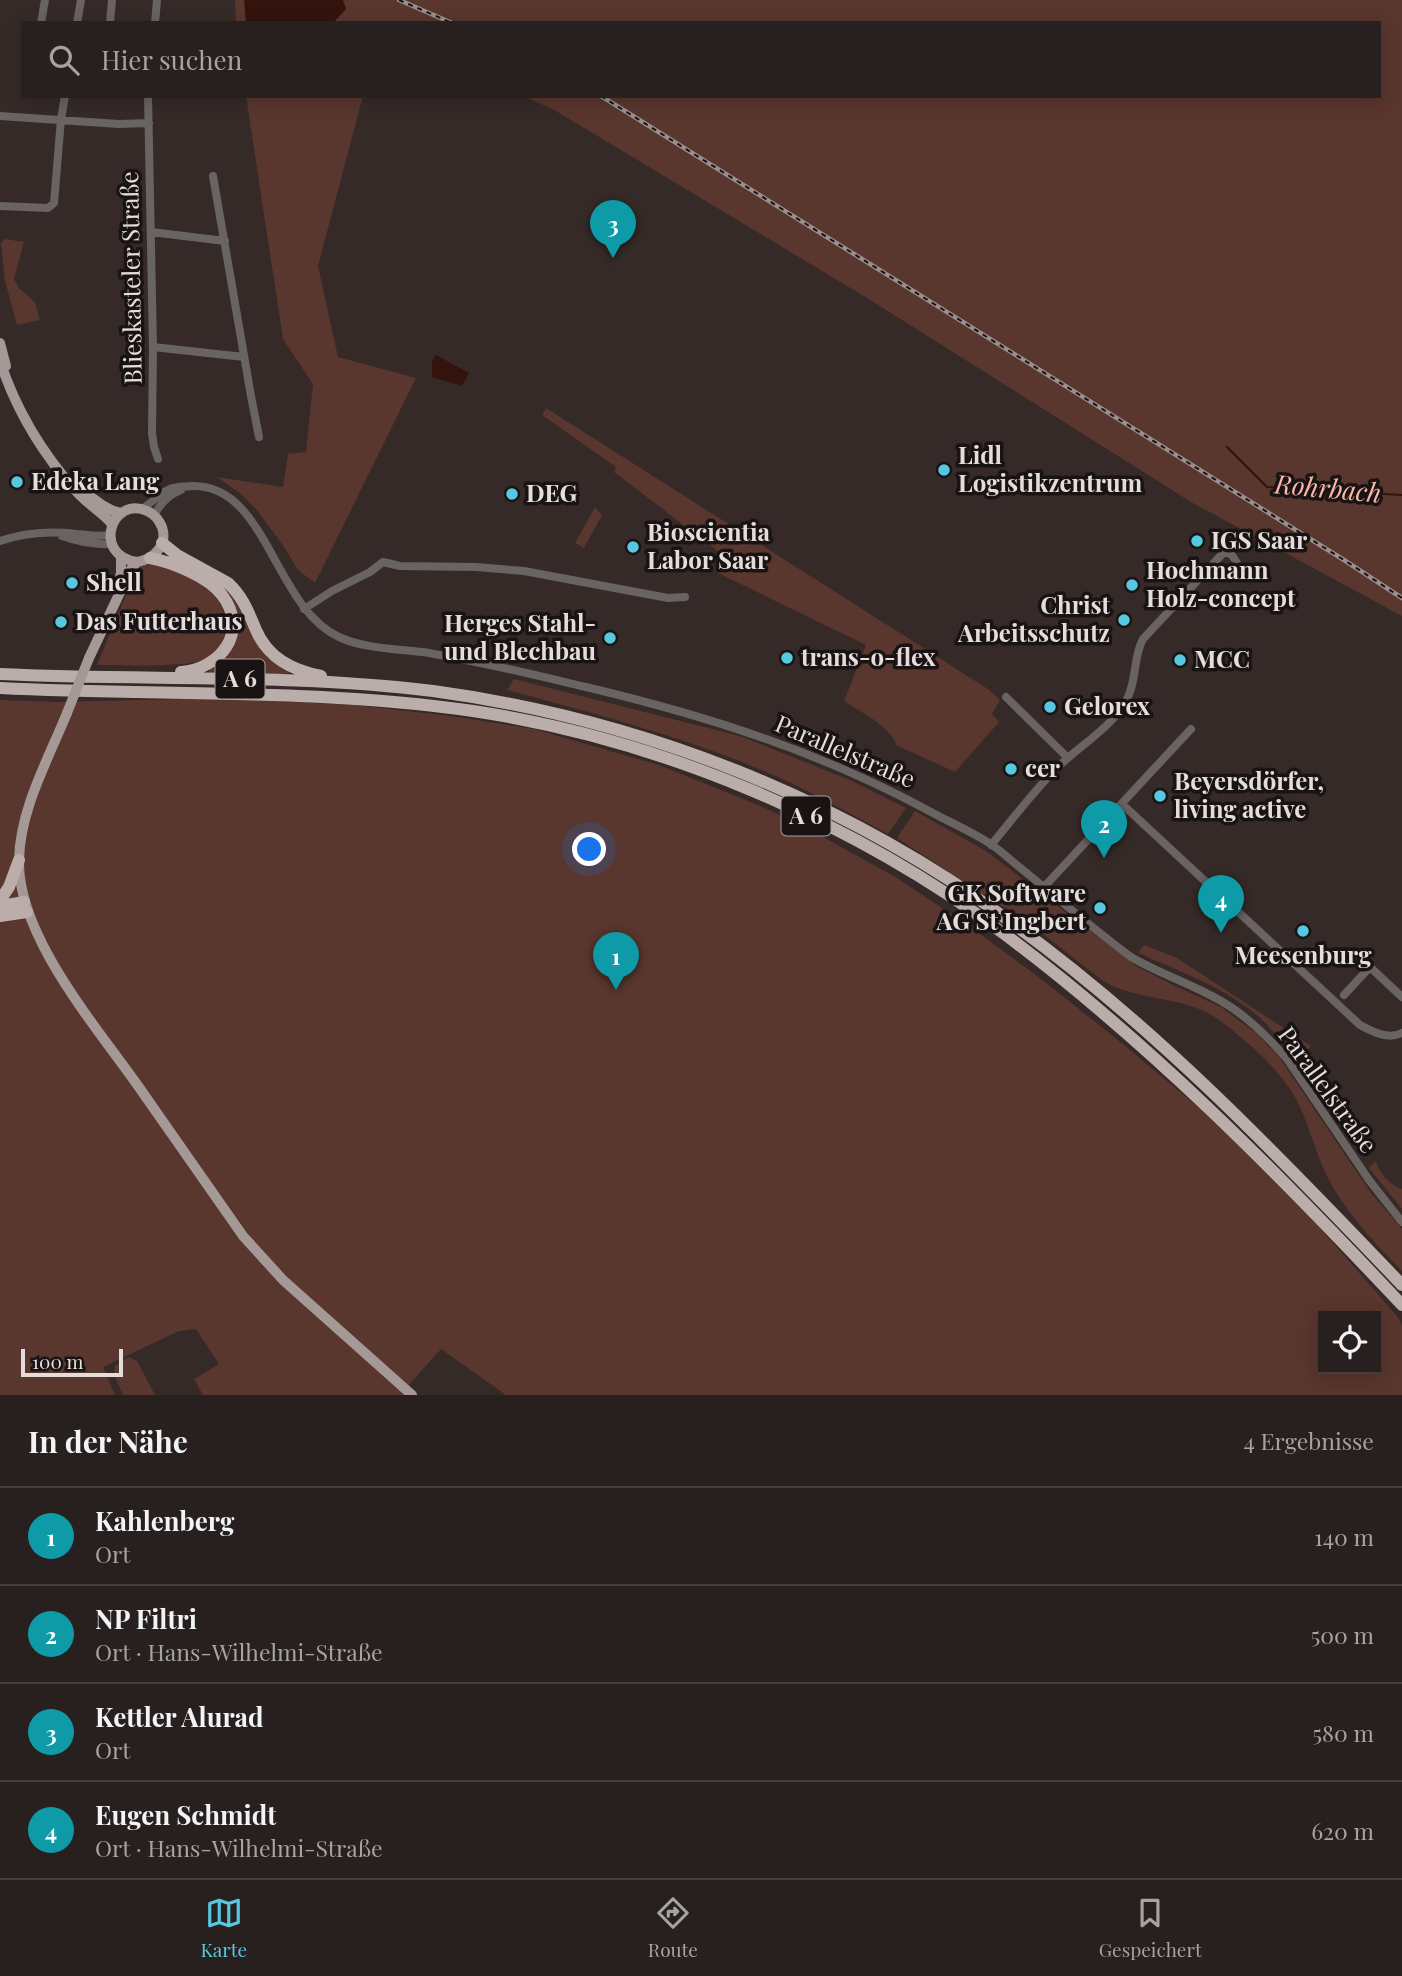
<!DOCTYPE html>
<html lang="de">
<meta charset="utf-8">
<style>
body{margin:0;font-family:"Playfair Display",serif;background:#302827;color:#f1f3f6}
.controls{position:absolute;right:21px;bottom:21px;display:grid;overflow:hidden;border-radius:0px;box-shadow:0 4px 18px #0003}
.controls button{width:63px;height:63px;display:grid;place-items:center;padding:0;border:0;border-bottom:2px solid #443e3c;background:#28201e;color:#f1f3f6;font:35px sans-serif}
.scale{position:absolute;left:21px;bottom:18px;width:102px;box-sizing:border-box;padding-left:7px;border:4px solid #e4dddb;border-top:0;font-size:19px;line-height:24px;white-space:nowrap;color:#e4dddb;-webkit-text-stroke:5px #191413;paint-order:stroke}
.you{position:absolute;left:590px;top:850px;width:24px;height:24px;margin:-18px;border:5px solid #fff;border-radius:50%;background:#1a73e8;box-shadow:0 0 0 10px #1a73e833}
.badge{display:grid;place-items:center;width:46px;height:46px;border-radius:50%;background:#56c9e1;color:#fff;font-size:23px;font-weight:700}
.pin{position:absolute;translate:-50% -58px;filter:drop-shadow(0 2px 4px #0008)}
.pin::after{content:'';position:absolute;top:37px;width:24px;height:21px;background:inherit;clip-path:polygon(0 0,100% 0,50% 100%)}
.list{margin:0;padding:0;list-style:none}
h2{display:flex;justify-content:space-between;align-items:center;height:91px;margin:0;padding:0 28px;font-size:30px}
h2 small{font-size:23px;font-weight:400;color:#a5a3a4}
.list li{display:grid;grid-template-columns:46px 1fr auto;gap:21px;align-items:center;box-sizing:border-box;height:98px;padding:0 28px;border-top:2px solid #443e3c}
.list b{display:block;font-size:26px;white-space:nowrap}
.list p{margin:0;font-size:23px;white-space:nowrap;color:#a5a3a4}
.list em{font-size:23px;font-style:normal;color:#a5a3a4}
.icon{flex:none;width:38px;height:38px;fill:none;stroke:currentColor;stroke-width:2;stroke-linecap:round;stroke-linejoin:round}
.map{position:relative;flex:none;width:1402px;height:1395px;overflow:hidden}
.search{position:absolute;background:#28201e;box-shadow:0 4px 18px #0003;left:21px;right:21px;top:21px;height:77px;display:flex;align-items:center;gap:18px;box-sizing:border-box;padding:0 24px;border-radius:0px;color:#a5a3a4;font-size:26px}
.sheet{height:483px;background:#28201e}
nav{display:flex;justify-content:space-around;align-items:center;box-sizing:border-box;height:98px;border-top:2px solid #443e3c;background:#28201e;font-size:19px;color:#a5a3a4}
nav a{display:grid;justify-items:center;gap:4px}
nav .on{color:#56c9e1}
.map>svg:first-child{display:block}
.green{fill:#59362e;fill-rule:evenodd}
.water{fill:#34130d}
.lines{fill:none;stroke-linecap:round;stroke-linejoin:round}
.stream{stroke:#34130d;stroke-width:2}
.minor{stroke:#696362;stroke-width:8}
.major{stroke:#a49996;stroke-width:10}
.highway{stroke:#bbaeaa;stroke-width:12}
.rail-casing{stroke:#99908e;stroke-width:4.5}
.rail{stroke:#191413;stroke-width:2;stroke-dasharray:5;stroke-linecap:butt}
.major-bridge{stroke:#a49996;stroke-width:10}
.poi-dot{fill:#56c9e1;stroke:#191413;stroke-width:2.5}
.labels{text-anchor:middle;stroke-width:7;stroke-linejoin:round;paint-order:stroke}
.shield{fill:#191413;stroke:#a7a19f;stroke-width:2}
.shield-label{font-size:23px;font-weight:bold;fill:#e4dddb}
.street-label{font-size:24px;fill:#e4dddb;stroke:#191413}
.poi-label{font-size:24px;font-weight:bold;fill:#e4dddb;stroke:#191413;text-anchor:start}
.water-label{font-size:26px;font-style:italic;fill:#fcb7a7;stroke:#191413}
</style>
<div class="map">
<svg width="1402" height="1395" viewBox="0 0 1402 1395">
<rect width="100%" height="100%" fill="#352a28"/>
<path class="green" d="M235,0H1402V616L1191,502L867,298L556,111L523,96H1379V23H236Z
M246,96H363L318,266L338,357L416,378L315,583L298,570L284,547L257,510L241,494L217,477L283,487L288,454L306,452L313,384L283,339Z
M5,239L24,242L14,279L19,288L35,302L40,320L17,325L5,281L1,243Z
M546,408L988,689L1000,700L992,714L999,722L955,772L896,745C891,726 860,712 844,701L866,645L716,572L719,552L614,472L616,467L542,415Z
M595,507L602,515L584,548L575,543Z
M153,563C171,565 197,579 212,590C216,593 218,599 220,604C232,625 228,646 205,659C189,668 120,665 97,665L135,573L140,566Z
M209,576L223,584L289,672V676L209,672L210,668L236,637Z
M514,679L740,736L850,780L906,808L888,834C847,812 807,789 764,771C681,736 593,713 507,690Z
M218,698L355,705L451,716L534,729L659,765L765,808L823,837L897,878L966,924L1040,978L1118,1040L1204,1112L1280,1182L1397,1316L1402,1326V1395H506L441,1349L408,1386L414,1395H203L194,1379L219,1364L196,1329L179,1331L103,1367L115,1395H0V700L61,702ZM1323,1316H1376V1369H1323Z
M915,811L986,851L1136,966L1175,986L1221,1007L1257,1034L1279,1057L1371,1193L1402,1229V1271C1377,1246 1353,1220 1334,1189C1318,1163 1312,1133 1299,1105C1282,1070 1249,1043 1219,1020C1186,995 1138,1002 1103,981L1020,916L993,901L897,838Z
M1144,945L1177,958L1311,1046L1298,1061C1285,1047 1273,1029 1258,1016C1224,987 1179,971 1138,953Z
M1375,1161C1382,1174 1387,1184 1402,1189V1209L1369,1168Z
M129,1357L137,1361L155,1395H123L114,1375L115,1366L122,1360Z"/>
<path class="water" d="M244,0H343L346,9L333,23H246Z
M436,355L469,373L462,386L432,377V361Z"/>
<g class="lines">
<path class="stream" d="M1227,447L1267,487L1402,495"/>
<path class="minor" d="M41,23L45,0
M77,23L81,0
M110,23L112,0
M155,23L157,0
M148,96L153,347L152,433L154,447L158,459
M0,116L119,124L149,123
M213,176L251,396L259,437
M0,206L48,208L54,203L61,119L65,96
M151,232L225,241
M153,347L244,357
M142,509C152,503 159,493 170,489C177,486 185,487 193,486C267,485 274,607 339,637C364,649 401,649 429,653C482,662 535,675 586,687C708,716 821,752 931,812C951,823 973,832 992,845C1005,854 1016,865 1028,874C1062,902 1096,931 1131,957C1160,974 1192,984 1221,1001C1246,1015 1268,1037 1287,1059L1369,1180L1402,1222
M154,516C160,503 168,495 181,490
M62,536C79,542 94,545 111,544
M0,541C24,533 52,531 77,534C89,535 97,537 110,535
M304,609L332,591L370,572L383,562L400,566L476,567L524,571L668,598L685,597
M1006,697L1068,758
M1122,804L1360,1025C1374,1032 1387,1040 1402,1033
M991,845C1012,820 1032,793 1055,770C1078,746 1113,728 1128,697C1137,678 1133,657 1143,639L1225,551L1232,555L1237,563L1228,575L1206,573
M1044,887L1191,729
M1344,995L1370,967L1402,997"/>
<path class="major" d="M0,343L6,366
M0,361C16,410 42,453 76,491C87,504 102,512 112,524
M78,487C92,496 105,511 122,513
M118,587L121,572V557
M89,658L131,569L137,562C154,559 168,545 162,527C159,520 154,514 147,511C112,495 91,555 137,562
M67,713C48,760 20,809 19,860C17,934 94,1024 136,1083C172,1134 207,1185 243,1236L283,1280L412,1395"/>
<path class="highway" d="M162,543L177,555L228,583C243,597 248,611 256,630C268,658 292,670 321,676
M150,558C172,562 209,577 222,595C250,632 220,669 181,672
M0,674C144,681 289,673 433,691C640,719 839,797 1008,920C1154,1025 1279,1156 1402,1285
M0,688C158,696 316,688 473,711C660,739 851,820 1003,933C1149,1042 1277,1172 1402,1305
M0,900L9,887L19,860
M0,906L24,902
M0,916L27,912"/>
<g class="rail-casing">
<path id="rail" d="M399,0L452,23
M601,96L1344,560L1402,598"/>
</g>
<use href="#rail" class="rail"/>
<path class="major-bridge" d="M67,713L89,658"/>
</g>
<g class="poi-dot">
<circle cx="944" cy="470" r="7"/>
<circle cx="17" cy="482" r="7"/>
<circle cx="512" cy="494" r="7"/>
<circle cx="1197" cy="541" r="7"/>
<circle cx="633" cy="547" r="7"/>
<circle cx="72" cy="583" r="7"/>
<circle cx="1132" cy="585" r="7"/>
<circle cx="1124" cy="620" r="7"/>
<circle cx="61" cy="622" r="7"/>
<circle cx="610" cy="638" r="7"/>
<circle cx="787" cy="658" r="7"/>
<circle cx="1180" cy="660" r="7"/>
<circle cx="1050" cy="707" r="7"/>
<circle cx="1011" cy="769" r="7"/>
<circle cx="1160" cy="796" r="7"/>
<circle cx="1100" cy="908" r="7"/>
<circle cx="1303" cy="931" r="7"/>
</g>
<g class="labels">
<g class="shield">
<rect x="215.5" y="659.5" width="49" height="39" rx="5"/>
<rect x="781.5" y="796.5" width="49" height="39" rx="5"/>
</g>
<g class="shield-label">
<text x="240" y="687">A 6</text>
<text x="806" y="824">A 6</text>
</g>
<g class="street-label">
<text transform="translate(132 278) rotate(-91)" y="8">Blieskasteler Straße</text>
<text transform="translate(845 752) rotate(23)" y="8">Parallelstraße</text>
<text transform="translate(1327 1090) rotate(54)" y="8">Parallelstraße</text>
</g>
<g class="poi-label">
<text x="958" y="464">Lidl<tspan x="958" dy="28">Logistikzentrum</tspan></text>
<text x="31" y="490">Edeka Lang</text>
<text x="526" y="502">DEG</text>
<text x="647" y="541">Bioscientia<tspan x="647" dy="28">Labor Saar</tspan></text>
<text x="1211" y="549">IGS Saar</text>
<text x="1146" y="579">Hochmann<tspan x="1146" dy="28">Holz-concept</tspan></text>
<text x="86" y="591">Shell</text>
<text x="1110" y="614" text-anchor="end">Christ<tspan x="1110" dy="28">Arbeitsschutz</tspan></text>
<text x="75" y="630">Das Futterhaus</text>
<text x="596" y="632" text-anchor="end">Herges Stahl-<tspan x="596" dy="28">und Blechbau</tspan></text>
<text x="801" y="666">trans-o-flex</text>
<text x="1194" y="668">MCC</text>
<text x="1064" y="715">Gelorex</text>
<text x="1025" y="777">cer</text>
<text x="1174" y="790">Beyersdörfer,<tspan x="1174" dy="28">living active</tspan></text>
<text x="1086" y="902" text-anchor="end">GK Software<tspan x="1086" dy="28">AG St Ingbert</tspan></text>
<text x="1303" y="964" text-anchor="middle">Meesenburg</text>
</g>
<g class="water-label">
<text transform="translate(1328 489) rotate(5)" y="9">Rohrbach</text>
</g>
</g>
</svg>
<div class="controls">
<button><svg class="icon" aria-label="locate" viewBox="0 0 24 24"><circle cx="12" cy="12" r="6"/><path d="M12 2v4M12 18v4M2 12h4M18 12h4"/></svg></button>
</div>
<div class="scale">100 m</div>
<div class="you"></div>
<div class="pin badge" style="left:616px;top:990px;background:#0f9aa8">1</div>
<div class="pin badge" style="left:1104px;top:858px;background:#0f9aa8">2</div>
<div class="pin badge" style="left:613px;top:258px;background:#0f9aa8">3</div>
<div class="pin badge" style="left:1221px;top:933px;background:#0f9aa8">4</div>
<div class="search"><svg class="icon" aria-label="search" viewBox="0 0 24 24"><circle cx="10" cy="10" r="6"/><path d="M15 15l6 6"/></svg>Hier suchen</div>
</div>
<section class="sheet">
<h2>In der Nähe<small>4 Ergebnisse</small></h2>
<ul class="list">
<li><span class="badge" style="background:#0f9aa8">1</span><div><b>Kahlenberg</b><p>Ort</p></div><em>140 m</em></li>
<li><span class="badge" style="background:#0f9aa8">2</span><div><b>NP Filtri</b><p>Ort · Hans-Wilhelmi-Straße</p></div><em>500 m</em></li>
<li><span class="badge" style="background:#0f9aa8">3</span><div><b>Kettler Alurad</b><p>Ort</p></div><em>580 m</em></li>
<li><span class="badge" style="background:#0f9aa8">4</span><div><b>Eugen Schmidt</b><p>Ort · Hans-Wilhelmi-Straße</p></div><em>620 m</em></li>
</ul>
</section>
<nav>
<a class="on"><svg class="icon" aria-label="map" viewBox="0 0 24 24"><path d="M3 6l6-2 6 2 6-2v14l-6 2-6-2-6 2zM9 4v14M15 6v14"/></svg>Karte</a>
<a><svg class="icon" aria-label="directions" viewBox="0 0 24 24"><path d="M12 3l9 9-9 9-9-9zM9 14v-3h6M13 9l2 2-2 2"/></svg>Route</a>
<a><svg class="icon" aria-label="saved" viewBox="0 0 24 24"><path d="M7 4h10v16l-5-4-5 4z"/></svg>Gespeichert</a>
</nav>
